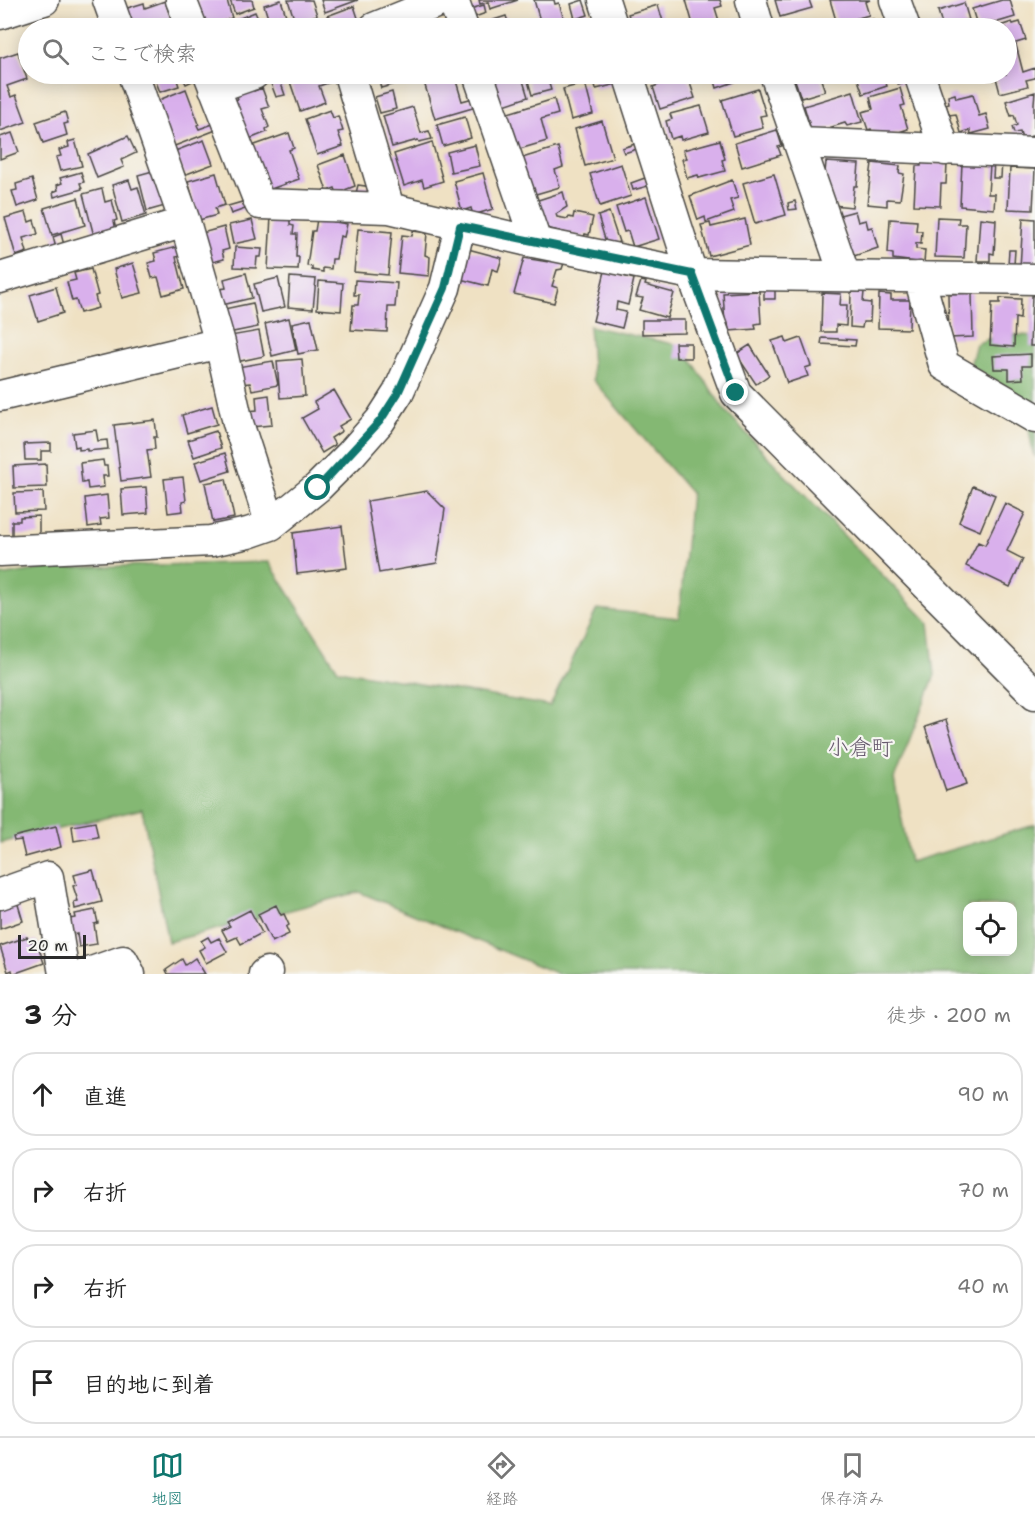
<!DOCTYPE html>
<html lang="ja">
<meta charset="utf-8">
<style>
body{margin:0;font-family:"Shantell Sans","Klee One",sans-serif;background:#f2f2f2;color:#222}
.controls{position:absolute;right:18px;bottom:18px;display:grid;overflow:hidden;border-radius:12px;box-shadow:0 3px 15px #0003}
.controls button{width:54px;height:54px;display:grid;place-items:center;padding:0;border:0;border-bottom:2px solid #e0e0e0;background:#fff;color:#222;font:30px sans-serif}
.scale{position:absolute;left:18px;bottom:15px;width:68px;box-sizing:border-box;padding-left:6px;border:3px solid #2b2b2b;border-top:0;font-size:16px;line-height:21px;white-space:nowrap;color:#2b2b2b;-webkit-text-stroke:4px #f6f6f2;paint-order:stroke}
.stop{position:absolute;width:18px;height:18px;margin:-14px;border:4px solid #0f766e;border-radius:50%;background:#fff}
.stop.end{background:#0f766e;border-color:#fff;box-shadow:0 2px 6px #0008}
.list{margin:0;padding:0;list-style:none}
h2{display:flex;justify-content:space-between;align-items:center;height:78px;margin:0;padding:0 24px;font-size:26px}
h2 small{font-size:20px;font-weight:400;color:#767676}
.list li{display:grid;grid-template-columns:39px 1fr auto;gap:18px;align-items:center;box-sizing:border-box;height:84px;margin:0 12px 12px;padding:0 12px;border:2px solid #e0e0e0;border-radius:24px}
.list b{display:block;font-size:22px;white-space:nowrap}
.list em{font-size:20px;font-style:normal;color:#767676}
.icon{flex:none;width:33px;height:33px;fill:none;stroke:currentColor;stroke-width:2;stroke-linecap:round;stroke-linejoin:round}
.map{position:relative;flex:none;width:1035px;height:974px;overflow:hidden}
.search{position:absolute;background:#fff;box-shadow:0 3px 15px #0003;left:18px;right:18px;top:18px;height:66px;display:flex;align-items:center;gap:15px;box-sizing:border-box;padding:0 21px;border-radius:33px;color:#767676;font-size:22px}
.sheet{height:462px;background:#fff}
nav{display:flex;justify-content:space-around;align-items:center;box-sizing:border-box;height:84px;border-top:2px solid #e0e0e0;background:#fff;font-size:16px;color:#767676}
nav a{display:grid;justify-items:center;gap:3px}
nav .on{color:#0f766e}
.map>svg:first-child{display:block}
.forest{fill:#84b873;stroke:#58724f;stroke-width:1.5;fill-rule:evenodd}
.building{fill:#d9b0ec}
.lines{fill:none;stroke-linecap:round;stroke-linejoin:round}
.minor-casing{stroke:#484642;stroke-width:33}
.minor{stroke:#fff;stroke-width:30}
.route{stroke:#0f766e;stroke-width:8}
.labels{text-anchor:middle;stroke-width:4.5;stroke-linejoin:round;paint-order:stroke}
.neighbourhood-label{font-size:22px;fill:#685a6f;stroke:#f6f6f2}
</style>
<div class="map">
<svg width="1035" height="974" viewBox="0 0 1035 974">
<rect width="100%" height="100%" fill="#f6f6f2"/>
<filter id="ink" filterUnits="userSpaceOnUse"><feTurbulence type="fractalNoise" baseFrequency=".0167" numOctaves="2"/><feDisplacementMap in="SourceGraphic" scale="12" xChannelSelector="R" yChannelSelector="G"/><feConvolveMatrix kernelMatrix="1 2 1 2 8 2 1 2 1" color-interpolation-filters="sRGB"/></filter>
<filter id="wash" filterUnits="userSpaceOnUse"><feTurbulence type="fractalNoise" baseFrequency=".008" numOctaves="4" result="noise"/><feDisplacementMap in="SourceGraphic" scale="24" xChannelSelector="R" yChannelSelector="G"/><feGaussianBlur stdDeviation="1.35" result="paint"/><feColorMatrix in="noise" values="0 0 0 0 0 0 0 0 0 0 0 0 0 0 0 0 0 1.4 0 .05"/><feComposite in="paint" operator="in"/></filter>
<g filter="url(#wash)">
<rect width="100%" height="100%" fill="#efe1c3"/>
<path class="forest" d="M589,326L682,346L724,409L783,473L929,623L935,675L894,779L910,862L1035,825V974H558L359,892L168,942L142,809L0,843V576L48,568L269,562L338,670L550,706L597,609L679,618L691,493L593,380ZM968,906H1012V952H968Z
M1001,334L1035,336V456L1033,453L1024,398L970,366L976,344Z"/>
<g id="blocks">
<path class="building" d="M197,0H227L232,18L205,27Z
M230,0H252L254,7L235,14Z
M281,0L290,28H271L264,5Z
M288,0H312L317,15L309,18L311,23L297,28Z
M321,0H358L325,12Z
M479,0H518L490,9L488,2L480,4Z
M534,0H554L555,4L559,3L566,26L557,28H542Z
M583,0L588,15L575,19L571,4Z
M686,0H720L722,6L715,8L720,24L706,28H694Z
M775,0H809L812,8L780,17Z
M830,0H870L865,2L869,15L837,24Z
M1002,0H1010L1015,17L978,28L972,9Z
M165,1L171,19L161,22L163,28H131L124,9L144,3L145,8Z
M964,3L969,20L963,21L966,28H930L942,24L938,11Z
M484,5L486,13L472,18L470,9Z
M658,5L665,28H633L628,14Z
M354,6L359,21L340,28H331L327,16Z
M255,12L262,28H236L233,21Z
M506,16L510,28H482L481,24Z
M873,19L876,28H844Z
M228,21L231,28H209Z
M1012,22L1013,24L1020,22L1026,40L1006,46V28H994Z
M1016,45L1023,72L1035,68V78L1026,80L1028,86L1000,93L995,74H1006V48Z
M18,52L27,79L7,86L11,97L16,95L26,122L0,131V58Z
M153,74H175L179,86L160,92Z
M193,74H197L199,78L186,84L183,78Z
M294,74H337L339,79L319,86L325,102L300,111L288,76Z
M377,74H404L406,81L381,88Z
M433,74H454L462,101L473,98L476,107L435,119L424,82L428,81L426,75Z
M491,74H521L528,97L501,106Z
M526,74H546L551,90L532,95Z
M597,74H609L613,85L596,89L593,75Z
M671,74H687L695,98L660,109L653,87L658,85L656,78Z
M713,74H734L737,81L717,88Z
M793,74H819L825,91L801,98Z
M856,74H895L884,77L887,86L863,94Z
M904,74H911L912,80L898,84L895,76Z
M279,78L285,95L276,97L270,81Z
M585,83L593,114L571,120L563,89Z
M252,84L254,91L262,88L269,107L262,109L269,127L266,129L267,132L247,140L231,101L238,99L235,91Z
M900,88L905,105L901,106L908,129L875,140L871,129L868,130L862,112L873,109L870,97Z
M186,89L199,124L197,125L199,129L213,124L216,130L172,147L154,102Z
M758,89L766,115L760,116L763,128L733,136L722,100Z
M853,91L862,122L847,126L845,123L812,133L804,106Z
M392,92L396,109L380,113L375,97Z
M1035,92L1034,103V143L1032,136L1022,139L1020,132L1014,133L1012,127L1017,125L1014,115L1011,116L1006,101Z
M955,94L956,98L973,94L979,116L986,114L990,129L971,134L970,130L961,133L956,114L949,115L946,104L949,103L948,96Z
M554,99L558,114L541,119L547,141L516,150L505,114Z
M701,106L709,132L681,140L680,136L671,139L666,121L672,119L670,114Z
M413,107L421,133L429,131L432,139L419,142L418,140L392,147L383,116Z
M330,110L333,118L338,116L343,131L338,132L343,146L317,155L305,119Z
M65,112L68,123L64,124L67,135L43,143L36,122Z
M465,117L471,138L443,146L437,125Z
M602,121L613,158L585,166L575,129Z
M777,130L782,146L778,147L781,155L742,167L735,143Z
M12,133L19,152L0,159V137Z
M289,133L294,148L289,150L299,179L268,190L252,146Z
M128,136L136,153L121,160L124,167L97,178L88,154Z
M75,140L82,166L60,171L56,157L61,156L59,150L69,147L68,142Z
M204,140L213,164L184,175L175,151Z
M720,140L725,159L722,160L725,171L699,178L698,175L687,178L682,159L686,158L683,150Z
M432,142L443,181L424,187L422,180L404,186L394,154Z
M635,144L637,149L624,153L622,148Z
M475,145L480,166L451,172L447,152Z
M558,147L563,167L555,170L560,187L529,196L519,159Z
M345,155L355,186L337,193L335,188L327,191L318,165Z
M994,161H1002L1001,178H993Z
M826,162L859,164L857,186H854L852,207L833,205L825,173Z
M872,163L900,166L899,173L904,174L900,200L887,199V206L867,204Z
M921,163L947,164L946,184H941L940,206L914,205L916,166H921Z
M962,163L990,165L988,194H995L994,209L960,206Z
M621,164L631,196L600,206L590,174Z
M1010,168L1035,169L1033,210L1008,209Z
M160,169L165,206L147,211L138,175Z
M81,172L84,182L80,183L82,189L54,197L53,192L58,190L57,185L62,183L60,178Z
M216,173L225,205L215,208L217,215L199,220L188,181Z
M483,173L493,209L473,215L471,208L462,211L454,181Z
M774,174L786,215L755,224L743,183Z
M645,178L648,186L633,190L631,183Z
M32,179L38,200L17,207L12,191L17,190L16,184Z
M129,180L132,189L138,187L146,215L122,222L112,185Z
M732,180L738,198L730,200L734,212L706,222L705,217L698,220L690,196Z
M358,185L372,187L370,196L356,193Z
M102,189L105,202L112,200L117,220L114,221L116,230L94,236L83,194Z
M563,192L567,207L556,214L557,217L568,219L569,217L573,218L574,213L593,217L589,235L585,234L584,237H582L539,226L532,202Z
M646,197L659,239L633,247L628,231L624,232L616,207Z
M78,198L85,225L52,235L44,208Z
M795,201L797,209L789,210L788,203Z
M242,202L245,209L231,214L228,206Z
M855,211L858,222L866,220L868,228L872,227L878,248L851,257L840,215Z
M26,212L29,222L34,220L38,234L23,238L27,252L16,256L5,218Z
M609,212L619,242L607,246L598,216Z
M271,216L290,217V225L294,226L293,234H297L296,257H299L298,270L268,269Z
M937,217L959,218L958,224H966L964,258L935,257Z
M980,218L996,220L994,254L990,253V261H977Z
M1023,218L1035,219V269L1020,268Z
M317,219L347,224L344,237L340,236L336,259H332L331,269L323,268V272L312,270V267L307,266L312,231H315Z
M745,219L750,245L709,256L701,225L710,223L711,227Z
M890,219L917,221L916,231H922L921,244L916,243V249L925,250L924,263L893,259V254L888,253Z
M252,220L257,239L233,244L229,225Z
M224,227L229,249L222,251L224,259L209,263L202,233Z
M358,229L392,232L388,275L354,272Z
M413,231L427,233L425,255L430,257L429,276L398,273L402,235L412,236Z
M61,234L64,245L56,248L53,237Z
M177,247L180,256L176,257L184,289L163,295L158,277L152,278L148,263L156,261L154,253Z
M235,247L262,249L261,257H257L256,268L234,267Z
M468,249L502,258L498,271L492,269L488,286L460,279Z
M1009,250H1015L1014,265L1008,264Z
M550,257L564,263L562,269L557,270L552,286L558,288L554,303L514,294L524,258L548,262Z
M133,263L142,293L122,298L114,269Z
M91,269L98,295L95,296L98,308L80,313L76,300L72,301L67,282L76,280L74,273Z
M605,271L634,279L628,305L617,302L616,310L626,312L622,328L593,321Z
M246,273L252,298L222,305L219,289L226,288L224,279Z
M290,277L316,279L313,309L288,307Z
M278,278L285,307L261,312L254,284Z
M355,280L397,283L395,307H388L387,332L351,330L353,305H358L359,295H354Z
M319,281L343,283L341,311L317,309Z
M641,281L646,282L645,285L674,293L667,318L639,310L643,298L636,297Z
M764,286H775V299H764Z
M56,287L63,313L38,321L30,295Z
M759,291L761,323L755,324L756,329L729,331L728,323H725L723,293Z
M851,292H864L863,302L871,303L870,322H863L862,328L850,327Z
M822,293L841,294L840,305H847L846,326L836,325V332H821Z
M972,293L973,337L949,338L948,294Z
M879,294L891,295V300H910L909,329L878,328Z
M1032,296H1035V346H1030Z
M1000,298L1021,299L1020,319L1015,318L1014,347L990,345L992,303H1000Z
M253,303L258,327L228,333L224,309Z
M289,318L296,350L272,356L265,324Z
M311,319L318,350L298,354L292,323Z
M642,320H685V333L642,334Z
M259,331L264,356L236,362L230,336Z
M785,337L787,343L801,338L811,366L805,368L808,376L787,383L772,341Z
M822,338L856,340L855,346L821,344Z
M675,343H691V358H676Z
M750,345L769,375L756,384L736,354Z
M1031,354V366H1022L1023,379L1009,380V369H994L993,356Z
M302,359L305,396L280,398L277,361Z
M273,361L278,385L252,390L250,383L240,384L237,367Z
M334,390L351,419L339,426L342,431L331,438L335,445L322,453L302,418L318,409L314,402Z
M269,395L272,425L250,427L248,411L257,410L256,397Z
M212,406L217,424L187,433L182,415Z
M155,420L157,437H154L155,449L147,450L151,477L121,481L114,425Z
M96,430L98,441L107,440L108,449L87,451V449L79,450V446L75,447L73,433Z
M216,431L221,448L194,457L188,440Z
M51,443V451H41V460H25L24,444Z
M225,453L230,471L201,480L195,462Z
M103,460L104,466H107L108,476H103L104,487L88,489L87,482L82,483L80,463Z
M46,464L47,487L14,488L13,466Z
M183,477L186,501L182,502L183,511L168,513L164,479Z
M226,479L234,518L213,522L205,483Z
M973,486L995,495L980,531L959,522Z
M146,487L148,513L123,515L121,489Z
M427,491L445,509L437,563L379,573L367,501Z
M43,492L44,511L15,512L14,493Z
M107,495L109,518L100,519L101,525L88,527L85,498Z
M1005,503L1025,513L1007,551L1023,559L1010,587L966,566L978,542L985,545Z
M39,516V535H12V521H20V517Z
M342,526L347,568L297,574L293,533Z
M946,720L967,784L946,791L925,727Z
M95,822L98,837L74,841L72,826Z
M56,826L61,847L25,857L21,840L14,841L13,837Z
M93,870L102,902L75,909L74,902L78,901L73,886L77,885L74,875Z
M16,898L23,921L0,929V904Z
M276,905L281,915L284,914L289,925L286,927L289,934L272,942L258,914Z
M95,910L98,923L94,924L97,944L79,947L77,934L72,935L69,919L76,918L75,914Z
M250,910L262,933L241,944L237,937L228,941L222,930L230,926L227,922Z
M27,937L30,942L36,940L44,963L13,974L12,970L8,972L0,946Z
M208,937L211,942L219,938L227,952L206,963L199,950L205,947L201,941Z
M195,958L205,974H168L166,970L182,959L185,965Z"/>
</g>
</g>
<g filter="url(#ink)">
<use href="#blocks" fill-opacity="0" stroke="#484642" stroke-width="1.5"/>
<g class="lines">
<g class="minor-casing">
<path id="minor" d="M108,0L118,28
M181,0L192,28
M453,0L463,28
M604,0L613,28
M751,0L759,28
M895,0L905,28
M0,14L44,0
M374,28L443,0
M133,74L185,222L220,343L238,423L271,525
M209,74L260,204L389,208L524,240L692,274L1035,279
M349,74L389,208
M478,74L536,242
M628,74L692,274L736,393L1035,694
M775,74L845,276
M919,74L945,150
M214,88L254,74
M800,143L1035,153
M919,277L944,365L1035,418
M0,278L185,222
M0,396L220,343
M0,551L211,541L248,533L271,525L318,487L351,454L380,421L398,393L445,288L460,226
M0,894L48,877L64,974
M86,974L123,961L130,974
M264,974L267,972"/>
</g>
<use href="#minor" class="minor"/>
</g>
</g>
<g class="lines" filter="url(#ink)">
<path class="route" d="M318,488L380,421L398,393L445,288L460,226L692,274L736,393"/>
</g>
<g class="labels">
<g class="neighbourhood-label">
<text x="860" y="755">小倉町</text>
</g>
</g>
</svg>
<div class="controls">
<button><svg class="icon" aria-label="locate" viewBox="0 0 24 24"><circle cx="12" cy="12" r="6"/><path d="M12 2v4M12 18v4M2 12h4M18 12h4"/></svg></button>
</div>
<div class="scale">20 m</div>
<div class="stop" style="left:318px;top:488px"></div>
<div class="stop end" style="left:736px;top:393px"></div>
<div class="search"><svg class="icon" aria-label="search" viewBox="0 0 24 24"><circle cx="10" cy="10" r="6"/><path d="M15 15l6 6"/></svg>ここで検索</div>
</div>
<section class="sheet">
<h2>3 分<small>徒歩 · 200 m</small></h2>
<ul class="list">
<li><svg class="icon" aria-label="ahead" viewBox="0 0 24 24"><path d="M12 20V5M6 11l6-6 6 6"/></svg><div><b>直進</b></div><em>90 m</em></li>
<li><svg class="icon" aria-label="right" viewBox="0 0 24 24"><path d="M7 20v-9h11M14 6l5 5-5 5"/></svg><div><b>右折</b></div><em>70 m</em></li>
<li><svg class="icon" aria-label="right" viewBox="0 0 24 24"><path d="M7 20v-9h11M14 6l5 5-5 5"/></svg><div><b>右折</b></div><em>40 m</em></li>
<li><svg class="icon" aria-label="arrive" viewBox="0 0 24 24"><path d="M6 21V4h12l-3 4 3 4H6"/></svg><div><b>目的地に到着</b></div></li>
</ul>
</section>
<nav>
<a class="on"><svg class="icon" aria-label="map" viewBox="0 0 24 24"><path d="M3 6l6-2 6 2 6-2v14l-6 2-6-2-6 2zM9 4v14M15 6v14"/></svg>地図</a>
<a><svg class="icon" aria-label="directions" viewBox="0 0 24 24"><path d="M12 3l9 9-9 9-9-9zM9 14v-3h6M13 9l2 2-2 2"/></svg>経路</a>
<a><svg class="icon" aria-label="saved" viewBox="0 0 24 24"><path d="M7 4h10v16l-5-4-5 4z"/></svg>保存済み</a>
</nav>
